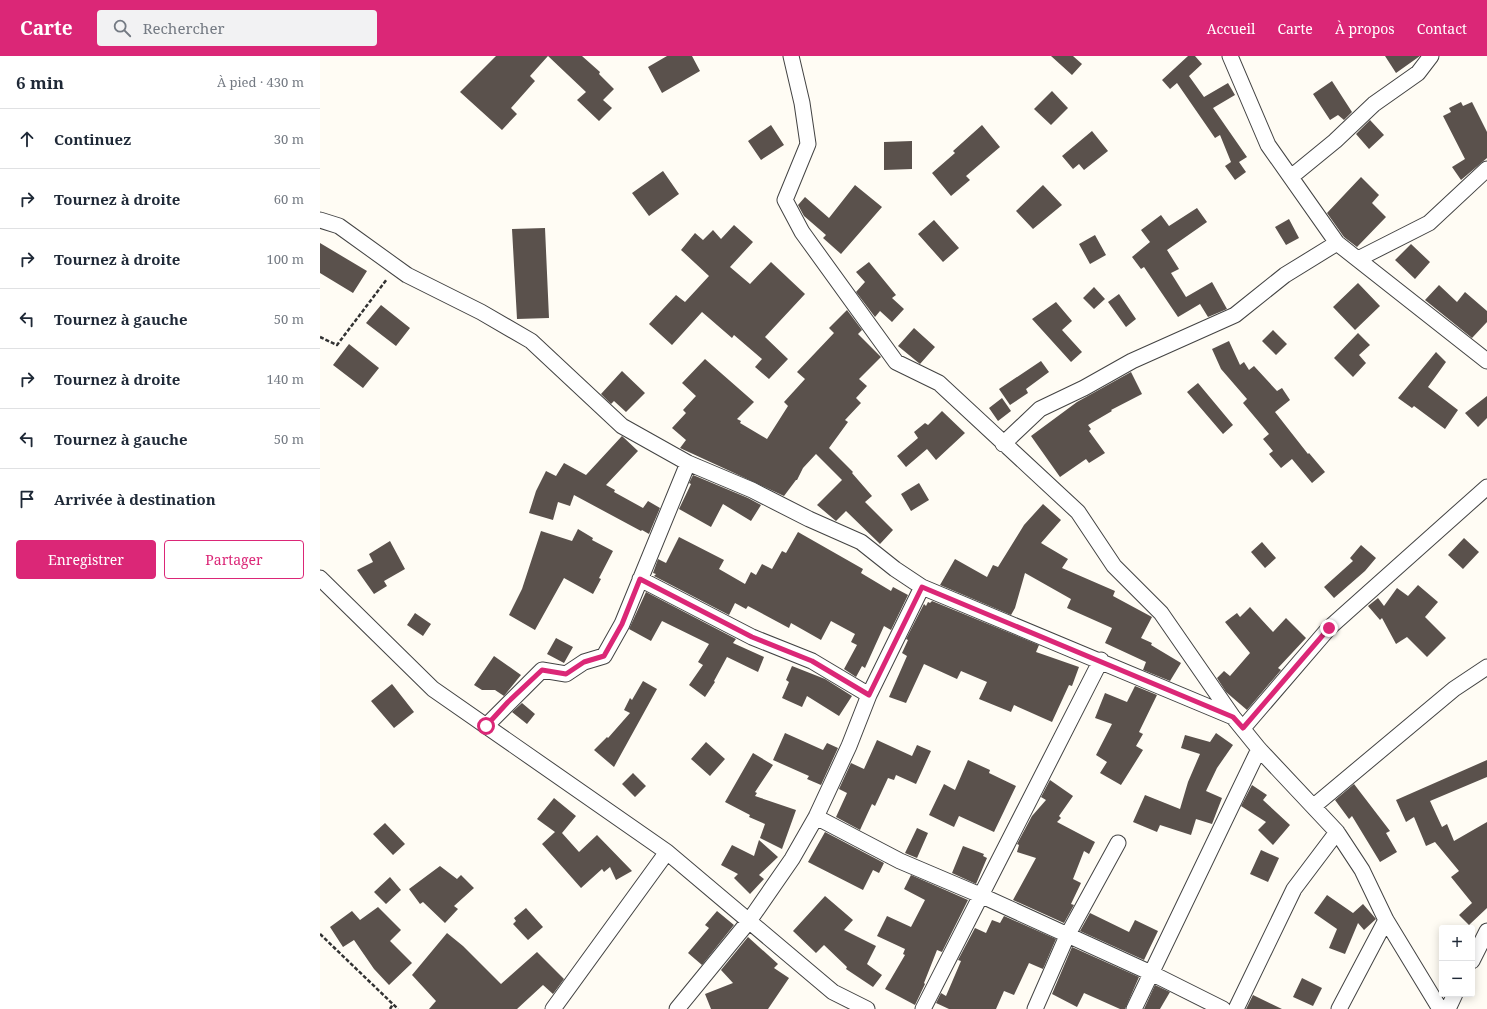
<!DOCTYPE html>
<html lang="fr">
<meta charset="utf-8">
<style>
body{margin:0;font-family:"Noto Serif",serif;background:#f2f2f3;color:#1f2937}
.controls{position:absolute;right:12px;bottom:12px;display:grid;overflow:hidden;border-radius:4px;box-shadow:0 2px 10px #0003}
.controls button{width:36px;height:36px;display:grid;place-items:center;padding:0;border:0;border-bottom:1px solid #e0e1e3;background:#fff;color:#1f2937;font:20px sans-serif}
.stop{position:absolute;width:12px;height:12px;margin:-9px;border:3px solid #db2777;border-radius:50%;background:#fff}
.stop.end{background:#db2777;border-color:#fff;box-shadow:0 1px 4px #0008}
.list{margin:0;padding:0;list-style:none}
h2{display:flex;justify-content:space-between;align-items:center;height:52px;margin:0;padding:0 16px;font-size:17px}
h2 small{font-size:13px;font-weight:400;color:#747a83}
.list li{display:grid;grid-template-columns:26px 1fr auto;gap:12px;align-items:center;box-sizing:border-box;height:60px;padding:0 16px;border-top:1px solid #e0e1e3}
.list b{display:block;font-size:15px;white-space:nowrap}
.list em{font-size:13px;font-style:normal;color:#747a83}
.actions{display:flex;gap:8px;padding:12px 16px}
.actions a{flex:1;padding:9px 0;border:1px solid #db2777;border-radius:4px;text-align:center;font-size:14px;color:#db2777}
.actions .main{background:#db2777;color:#fff}
.icon{flex:none;width:22px;height:22px;fill:none;stroke:currentColor;stroke-width:2;stroke-linecap:round;stroke-linejoin:round}
.map{position:relative;flex:none;width:1167px;height:953px;overflow:hidden}
header{display:flex;align-items:center;gap:24px;box-sizing:border-box;height:56px;padding:0 20px;background:#db2777;color:#fff}
header strong{font-size:19px}
nav{display:flex;gap:22px;margin-inline-start:auto;font-size:14px}
.search{width:280px;height:36px;background:#f2f2f3;display:flex;align-items:center;gap:10px;box-sizing:border-box;padding:0 14px;border-radius:4px;color:#747a83;font-size:15px}
main{display:flex}
aside{flex:1;background:#fff}
.map>svg:first-child{display:block}
.building{fill:#5a514c}
.lines{fill:none;stroke-linecap:round;stroke-linejoin:round}
.minor-casing{stroke:#434343;stroke-width:17}
.path{stroke:#323232;stroke-width:2.5;stroke-dasharray:4 2;stroke-linecap:butt}
.minor{stroke:#fff;stroke-width:15}
.route{stroke:#db2777;stroke-width:5}
</style>
<header>
<strong>Carte</strong>
<div class="search"><svg class="icon" aria-label="search" viewBox="0 0 24 24"><circle cx="10" cy="10" r="6"/><path d="M15 15l6 6"/></svg>Rechercher</div>
<nav><a>Accueil</a><a>Carte</a><a>À propos</a><a>Contact</a></nav>
</header>
<main>
<aside>
<h2>6 min<small>À pied · 430 m</small></h2>
<ul class="list">
<li><svg class="icon" aria-label="ahead" viewBox="0 0 24 24"><path d="M12 20V5M6 11l6-6 6 6"/></svg><div><b>Continuez</b></div><em>30 m</em></li>
<li><svg class="icon" aria-label="right" viewBox="0 0 24 24"><path d="M7 20v-9h11M14 6l5 5-5 5"/></svg><div><b>Tournez à droite</b></div><em>60 m</em></li>
<li><svg class="icon" aria-label="right" viewBox="0 0 24 24"><path d="M7 20v-9h11M14 6l5 5-5 5"/></svg><div><b>Tournez à droite</b></div><em>100 m</em></li>
<li><svg class="icon" aria-label="left" viewBox="0 0 24 24"><path d="M17 20v-9H6M10 6l-5 5 5 5"/></svg><div><b>Tournez à gauche</b></div><em>50 m</em></li>
<li><svg class="icon" aria-label="right" viewBox="0 0 24 24"><path d="M7 20v-9h11M14 6l5 5-5 5"/></svg><div><b>Tournez à droite</b></div><em>140 m</em></li>
<li><svg class="icon" aria-label="left" viewBox="0 0 24 24"><path d="M17 20v-9H6M10 6l-5 5 5 5"/></svg><div><b>Tournez à gauche</b></div><em>50 m</em></li>
<li><svg class="icon" aria-label="arrive" viewBox="0 0 24 24"><path d="M6 21V4h12l-3 4 3 4H6"/></svg><div><b>Arrivée à destination</b></div></li>
</ul>
<div class="actions"><a class="main">Enregistrer</a><a>Partager</a></div>
</aside>
<div class="map">
<svg width="1167" height="953" viewBox="0 0 1167 953">
<rect width="100%" height="100%" fill="#fffcf4"/>
<path class="building" d="M176,0H262L280,16L279,18L294,33L283,44L292,52L279,65L257,44L266,36L228,0L210,20L215,25L191,52L197,58L182,74L140,36Z
M347,0H372L380,15L342,37L328,11Z
M731,0H753L762,8L752,19Z
M868,0H875L882,8L869,20L884,41L908,27L915,39L893,52L927,101L919,106L926,116L915,124L905,110L911,106L900,79L895,82L857,27L850,33L842,24Z
M1065,0H1100L1076,17Z
M1012,25L1032,56L1024,64L1018,59L1010,64L993,38Z
M732,35L748,52L731,69L714,53Z
M1141,46L1143,50L1152,46L1167,76V102L1141,124L1132,111L1145,103L1123,60L1131,56L1129,52Z
M1050,64L1064,79L1049,93L1036,78Z
M451,69L464,89L441,104L428,85Z
M662,69L680,91L646,120L650,124L631,140L612,117L635,97L633,95Z
M772,75L788,95L764,114L759,108L753,113L742,100Z
M592,85V113L564,114V86Z
M343,115L359,138L329,160L312,137Z
M1041,121L1059,139L1052,147L1066,161L1037,191L1024,181L1007,157Z
M535,129L562,151L521,198L503,182L506,179L484,160L478,149L485,141L509,162Z
M723,129L742,149L713,173L696,155Z
M877,152L887,166L847,194L859,213L851,217L866,241L892,226L907,253L888,261L880,248L858,261L824,211L821,213L812,201L830,186L821,174L841,159L849,170Z
M969,163L979,182L966,189L955,171Z
M614,164L639,192L623,206L598,178Z
M414,169L433,186L410,211L430,228L451,206L485,238L445,281L468,303L449,323L435,311L442,303L414,279L412,282L382,256L352,289L329,268L356,239L365,246L389,220L361,194L375,177L383,184L393,174L401,183Z
M225,172L229,262L197,263L192,173Z
M775,179L786,199L770,208L759,188Z
M0,187L47,215L33,237L0,217Z
M1091,188L1110,206L1095,223L1075,204Z
M549,206L576,239L572,242L584,253L572,266L560,255L555,261L536,236L545,226L536,216Z
M1038,227L1060,250L1035,274L1013,251Z
M1119,229L1137,246L1145,236L1167,255V266L1152,282L1105,244Z
M774,231L785,243L774,253L763,242Z
M799,238L816,263L806,271L788,246Z
M736,246L752,265L742,274L762,296L751,306L712,263Z
M61,249L90,272L76,290L46,267Z
M527,254L542,274L538,278L561,301L539,323L547,330L536,342L541,347L525,364L528,366L509,392L533,416L532,417L552,440L545,446L573,474L560,488L526,455L516,465L497,449L522,424L496,398L483,412L477,424H476L464,440L360,392L366,384L352,372L366,357L363,354L376,340L362,327L385,303L434,346L417,363L421,365L420,367L447,383L468,350L464,346L485,323L477,316L514,277L509,272Z
M594,272L615,291L600,308L578,290Z
M953,274L967,288L956,299L942,285Z
M1038,277L1050,289L1039,299L1046,307L1033,321L1014,302Z
M909,285L920,309L924,306L929,314L934,310L957,335L962,332L970,344L955,356L988,398L989,397L1005,416L992,427L972,403L961,412L949,398L953,395L943,383L949,378L923,347L927,343L901,313L892,293Z
M29,288L59,312L43,332L13,309Z
M1116,296L1126,306L1108,331L1138,354L1125,373L1094,350L1092,352L1078,342Z
M721,305L729,316L706,333L708,337L690,349L679,333Z
M302,315L325,337L306,356L294,345L291,348L281,338Z
M811,316L822,338L791,354L792,355L768,369L771,373L769,375L785,397L769,407L766,403L740,421L711,380L757,346Z
M878,327L913,369L903,378L867,336Z
M1167,340V362L1158,371L1145,357Z
M682,342L691,355L678,365L669,352Z
M622,355L645,377L616,404L607,393L586,411L577,400L598,382L594,376L605,367L608,369Z
M302,380L318,395L286,429L295,434L294,436L323,452L328,445L340,452L329,478L322,474L321,475L254,439L250,450L238,446L233,464L209,457L216,435L226,415L236,420L244,407L266,419Z
M373,419L428,442L441,449L431,465L403,448L391,471L359,453L371,428L369,427Z
M599,427L609,444L591,455L581,438Z
M723,448L741,464L721,487L748,503L742,512L795,535L793,540L832,561L821,582L832,587L831,589L861,607L850,625L823,614L826,606L785,587L792,572L747,552L751,543L705,517L695,552L691,559L620,529L635,503L667,521L673,509L678,511L704,469Z
M258,473L273,482L272,484L293,495L279,522L281,523L273,538L244,522L215,574L189,559L202,533L221,475L252,485Z
M478,476L543,513L541,517L571,535L573,531L588,539L571,574L564,570L545,612L542,610L536,621L524,613L537,589L531,586L535,578L511,565L501,584L471,567L469,572L428,550L426,553L415,547L409,559L334,520L336,518L333,517L338,503L346,507L359,481L404,504L399,513L425,528L431,516L436,519L442,508L452,513L462,495L466,497Z
M1144,482L1159,496L1143,513L1128,499Z
M70,485L85,513L64,525L67,530L54,538L37,514L53,506L49,498Z
M942,486L956,502L945,512L931,496Z
M1041,489L1056,502L1045,515L1014,542L1004,531L1033,505L1030,502Z
M1098,529L1118,546L1105,561L1126,582L1107,601L1087,581L1076,588L1062,562L1060,564L1048,550L1058,542L1064,550L1077,532L1088,540Z
M326,536L416,583L413,587L444,601L438,616L407,601L394,625L395,626L385,641L369,629L383,609L378,606L389,588L342,565L331,585L309,573Z
M612,545L719,589L716,596L759,611L752,630L749,629L732,666L694,649L691,656L659,643L667,626L641,615L637,623L604,608L586,647L569,641L587,600L582,597L588,584L586,583L604,548L606,550L608,546L610,547Z
M930,551L953,576L966,562L986,582L958,612L961,614L927,654L906,636L897,622L904,615L910,620L930,597L905,566L917,557L920,561Z
M95,557L111,568L103,580L87,569Z
M236,582L253,591L244,607L227,598Z
M174,600L201,619L184,640L175,634H162L154,629Z
M472,610L505,623L532,640L519,660L487,640L482,651L462,642L469,626L466,624Z
M323,625L337,633L294,711L274,694L287,681L288,682L310,657L304,654L310,642L312,644Z
M72,628L94,656L74,672L51,645Z
M815,630L837,639L819,676L823,678L816,690L823,694L801,729L780,717L787,706L776,699L792,668L775,662L785,637L807,646Z
M202,647L215,658L207,668L192,656Z
M465,677L503,694L507,687L518,692L501,729L487,723L489,720L453,704Z
M896,677L913,689L897,712L886,735L902,742L892,768L876,763L871,779L840,769L837,776L813,766L825,739L860,753L868,726L880,698L861,692L865,679L890,686Z
M557,684L592,700L597,689L611,695L596,728L576,719L574,724L568,722L555,750L552,748L540,774L516,761L527,737L519,733L531,707L544,713Z
M386,686L405,703L390,720L371,703Z
M433,697L453,709L435,736L437,737L435,740L476,754L462,793L440,782L445,768L429,761L430,759L405,746Z
M648,704L670,714L669,717L696,730L674,776L639,760L634,771L609,759L624,728L635,734Z
M1167,704V721L1110,745L1122,771L1127,768L1134,785L1167,766V852L1149,869L1139,859L1152,847L1131,821L1139,815L1115,786L1106,790L1094,761L1086,766L1076,744Z
M313,717L326,730L315,741L302,728Z
M730,724L753,740L739,760L741,762L737,766L775,786L769,798L764,795L753,823L761,827L751,848L754,849L744,867L693,844L716,802L697,796L699,789L697,788L712,760L726,744L721,741Z
M1034,728L1070,775L1066,777L1077,796L1060,806L1032,760L1029,763L1015,744Z
M932,729L947,739L943,744L970,769L953,789L938,774L946,766L921,750Z
M234,742L256,760L242,777L259,796L277,779L312,815L296,824L290,811L284,816L282,813L261,832L222,788L235,776L217,763Z
M65,767L85,788L73,799L53,778Z
M597,772L608,777L597,802L585,797Z
M505,776L564,807L559,817L553,814L543,834L488,806Z
M439,784L458,801L439,819L444,823L430,838L414,822L418,818L401,809L412,789L434,800Z
M643,790L664,798L663,800L667,802L656,828L632,817Z
M941,794L959,802L948,826L930,818Z
M120,810L137,823L141,819L154,832L134,850L138,853L125,867L103,846L100,848L89,833Z
M591,819L648,844L622,896L617,894L604,927L605,928L595,949L565,933L585,899L583,898L585,893L557,880L567,860L591,871L605,844L584,833Z
M70,821L81,834L66,848L54,836Z
M1007,839L1033,857L1043,848L1056,863L1044,874L1038,867L1025,898L1009,892L1017,873L994,857Z
M505,840L533,864L524,874L556,890L547,908L562,919L553,931L526,913L527,911L504,889L496,897L473,875Z
M58,851L81,874L70,885L92,907L69,929L54,913L34,884L23,891L10,871L32,855L40,864Z
M206,852L223,871L208,884L193,868L196,865L194,862Z
M397,855L414,869L382,909L368,897L389,872L385,869Z
M770,857L809,876L815,864L838,875L824,904L760,875Z
M684,860L736,883L723,913L709,907L694,939L684,935L676,953H629L616,947L621,937L626,940L641,905L638,904L655,872L666,877L672,864L680,867Z
M127,877L143,890L181,928L217,896L244,923L233,938L223,929L197,953H109L116,945L92,919Z
M428,881L458,908L454,912L469,922L448,953H391L385,938L413,927L401,914Z
M752,891L819,921L805,953H800L764,937L757,951L732,938Z
M982,922L1002,932L993,950L973,941Z
M835,929L850,936L840,953H824Z
M933,939L962,953H926Z"/>
<g class="lines">
<g class="minor-casing">
<path id="minor" d="M471,0L482,47L488,88L465,144L482,176L576,306L619,327L758,456L794,510L841,557L913,661L939,693L1017,776L1042,814L1066,864L1120,953
M910,0L948,89L1017,187L1167,305
M971,121L1015,85L1054,48L1098,17L1111,0
M0,164L19,170L87,219L161,256L211,285L302,370L368,407L432,434L489,463L541,486L575,513L602,531L913,661
M1038,203L1109,167L1167,113
M683,388L720,353L764,332L812,305L915,259L965,219L1017,187
M0,522L113,633L347,796L513,936L547,953
M320,523L432,581L492,605L549,639
M166,670L222,614L246,618L264,606L284,600L302,568L368,407
M923,672L1009,572L1167,431
M994,750L1134,633L1167,611
M496,761L580,805L660,839L831,917L903,953
M1152,905L1167,875
M233,953L347,796
M357,953L429,865L472,803L496,761L529,690L549,639L602,531
M603,953L781,604
M715,953L747,880L798,787
M814,953L939,693
M916,953L974,833L1017,776
M1019,953L1066,864
M1128,953L1135,938"/>
</g>
<path class="path" d="M0,281L17,289L67,223
M0,878L78,953
M70,953L73,948"/>
<use href="#minor" class="minor"/>
</g>
<g class="lines">
<path class="route" d="M166,670L188,646L222,614L246,618L264,606L284,600L302,568L320,523L432,581L492,605L549,639L602,531L913,661L923,672L1009,572"/>
</g>
</svg>
<div class="controls">
<button>+</button>
<button>−</button>
</div>
<div class="stop" style="left:166px;top:670px"></div>
<div class="stop end" style="left:1009px;top:572px"></div>
</div>
</main>
